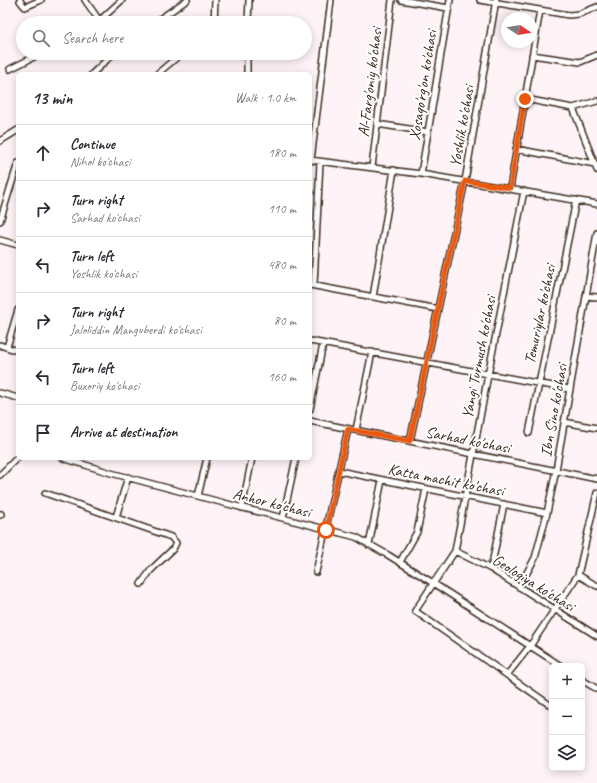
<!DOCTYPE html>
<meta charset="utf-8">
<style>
body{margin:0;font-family:Caveat,sans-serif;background:#f2f2f3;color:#2b2b33}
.controls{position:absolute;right:12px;bottom:12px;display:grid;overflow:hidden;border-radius:6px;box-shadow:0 2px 10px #0003}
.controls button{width:36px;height:36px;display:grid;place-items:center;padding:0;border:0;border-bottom:1px solid #e1e1e2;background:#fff;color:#2b2b33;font:20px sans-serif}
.compass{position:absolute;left:501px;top:12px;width:36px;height:36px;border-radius:50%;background:#fff;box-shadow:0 2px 10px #0003;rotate:102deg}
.stop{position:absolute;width:12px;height:12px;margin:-9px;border:3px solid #ea580c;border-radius:50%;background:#fff}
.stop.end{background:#ea580c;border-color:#fff;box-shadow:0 1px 4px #0008}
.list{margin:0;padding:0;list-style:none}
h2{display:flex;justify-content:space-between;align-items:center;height:52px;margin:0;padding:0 16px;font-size:17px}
h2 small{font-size:13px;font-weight:400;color:#7c7c81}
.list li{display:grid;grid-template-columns:26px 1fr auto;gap:12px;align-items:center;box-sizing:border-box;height:56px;padding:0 16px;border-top:1px solid #e1e1e2}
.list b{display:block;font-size:15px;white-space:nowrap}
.list p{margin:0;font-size:13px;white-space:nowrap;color:#7c7c81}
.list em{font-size:13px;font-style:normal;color:#7c7c81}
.icon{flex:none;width:22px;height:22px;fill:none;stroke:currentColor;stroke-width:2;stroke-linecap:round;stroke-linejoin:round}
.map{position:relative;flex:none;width:597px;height:783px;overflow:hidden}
.search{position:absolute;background:#fff;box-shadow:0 2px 10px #0003;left:16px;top:16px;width:296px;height:44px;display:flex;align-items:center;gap:10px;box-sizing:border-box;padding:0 14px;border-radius:22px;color:#7c7c81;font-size:15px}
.panel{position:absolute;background:#fff;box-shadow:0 2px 10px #0003;left:16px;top:72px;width:296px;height:388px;border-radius:6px}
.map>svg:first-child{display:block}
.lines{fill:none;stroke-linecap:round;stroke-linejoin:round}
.minor-casing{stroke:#3b2a1e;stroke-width:8}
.minor{stroke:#fff;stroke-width:5}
.route{stroke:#ea580c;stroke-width:5}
.labels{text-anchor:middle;stroke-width:4;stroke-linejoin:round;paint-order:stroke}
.street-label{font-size:16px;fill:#3b2a1e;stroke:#fff}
</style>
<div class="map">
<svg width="597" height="783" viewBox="0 0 597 783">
<rect width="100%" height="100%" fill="#fef3f6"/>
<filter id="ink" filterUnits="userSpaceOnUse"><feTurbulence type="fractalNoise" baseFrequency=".025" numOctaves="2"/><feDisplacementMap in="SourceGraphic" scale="8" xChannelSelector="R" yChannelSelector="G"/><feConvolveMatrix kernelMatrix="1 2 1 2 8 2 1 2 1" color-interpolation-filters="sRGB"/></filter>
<g filter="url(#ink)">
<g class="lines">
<g class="minor-casing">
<path id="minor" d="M20,0V1L25,7L41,0
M85,0L101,23
M401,0L448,8
M480,0L569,15L579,14L597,7
M97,23L122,0
M154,23L187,0
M214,23L215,0
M248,23L249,0
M532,55L580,62L597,55
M10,69L42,53
M92,74L114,53
M157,74L182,53
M247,74V53
M525,99L573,108L597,170
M573,108L597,101
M377,124L428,132
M0,141L18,130
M516,149L595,164
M310,160L421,174L597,204
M311,160L331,0
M372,167L392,0
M421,174L450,0
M510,188L540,10
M524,191L488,375L455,551L415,611L550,705
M0,221L18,163
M0,240L18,245
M310,285L438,309
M314,285L320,162
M586,296L597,297
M373,297L394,170
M310,341L569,389
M0,345L18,351
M7,347L18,310
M0,393L18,398
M310,409L323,344
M310,421L597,479
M564,422L597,428
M356,430L372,352
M529,433L576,200
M410,441L465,181L496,0
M63,458L111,473L224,503L356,537L388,555L433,583L561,666
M339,471L547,513
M0,475L18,457
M45,493L171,537L176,543L173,549L151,570L141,584
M198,496L207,458
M242,508L252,458
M0,515L1,514
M116,517L128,477
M283,518L296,458
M369,545L382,480
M455,551L491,569L597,636
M400,562L417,532L426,489
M491,569L504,504
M316,572L348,429
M578,575L597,586
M519,587L535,558L547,513L556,470L597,233
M507,675L530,646L578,575L597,493
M582,680L597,689"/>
</g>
<use href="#minor" class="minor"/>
</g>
</g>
<g class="lines" filter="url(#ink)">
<path class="route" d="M326,530L348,429L410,441L465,181L510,188L525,99"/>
</g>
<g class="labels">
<g class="street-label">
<text transform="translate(369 82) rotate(-83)" y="6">Al-Farg'oniy ko'chasi</text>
<text transform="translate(422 85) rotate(-81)" y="6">Xosaqo'rg'on ko'chasi</text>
<text transform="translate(461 126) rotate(-80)" y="6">Yoshlik ko'chasi</text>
<text transform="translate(539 314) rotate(-78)" y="6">Temuriylar ko'chasi</text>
<text transform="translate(478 357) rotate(-79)" y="6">Yangi Turmush ko'chasi</text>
<text transform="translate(553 410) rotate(-80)" y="6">Ibn Sino ko'chasi</text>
<text transform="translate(468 439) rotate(11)" y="6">Sarhad ko'chasi</text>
<text transform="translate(446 479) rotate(11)" y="6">Katta machit ko'chasi</text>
<text transform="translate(272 502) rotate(14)" y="6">Anhor ko'chasi</text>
<text transform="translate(534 582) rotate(32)" y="6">Geologiya ko'chasi</text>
</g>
</g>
</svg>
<div class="controls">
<button>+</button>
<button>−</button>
<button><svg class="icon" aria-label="layers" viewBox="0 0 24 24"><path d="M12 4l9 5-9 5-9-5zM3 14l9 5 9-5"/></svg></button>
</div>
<svg class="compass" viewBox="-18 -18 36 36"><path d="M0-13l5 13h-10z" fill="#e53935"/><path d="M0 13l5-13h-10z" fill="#7c7c81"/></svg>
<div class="stop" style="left:326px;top:530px"></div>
<div class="stop end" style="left:525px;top:99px"></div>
<div class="search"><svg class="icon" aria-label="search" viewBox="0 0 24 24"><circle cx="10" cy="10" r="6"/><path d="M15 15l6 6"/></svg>Search here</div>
<section class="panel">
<h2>13 min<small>Walk · 1.0 km</small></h2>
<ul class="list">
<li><svg class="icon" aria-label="ahead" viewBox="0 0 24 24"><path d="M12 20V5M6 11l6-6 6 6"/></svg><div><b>Continue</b><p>Nihol ko'chasi</p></div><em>180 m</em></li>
<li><svg class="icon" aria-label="right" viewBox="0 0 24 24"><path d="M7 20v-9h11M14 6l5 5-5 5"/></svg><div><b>Turn right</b><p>Sarhad ko'chasi</p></div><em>110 m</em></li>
<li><svg class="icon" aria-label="left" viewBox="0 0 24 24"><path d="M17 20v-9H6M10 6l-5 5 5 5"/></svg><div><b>Turn left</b><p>Yoshlik ko'chasi</p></div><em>480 m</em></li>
<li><svg class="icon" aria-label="right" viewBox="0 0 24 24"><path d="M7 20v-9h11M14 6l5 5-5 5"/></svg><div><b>Turn right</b><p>Jaloliddin Manguberdi ko'chasi</p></div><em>80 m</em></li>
<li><svg class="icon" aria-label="left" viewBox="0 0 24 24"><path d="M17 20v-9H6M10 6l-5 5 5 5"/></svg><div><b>Turn left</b><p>Buxoriy ko'chasi</p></div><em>160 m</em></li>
<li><svg class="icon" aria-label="arrive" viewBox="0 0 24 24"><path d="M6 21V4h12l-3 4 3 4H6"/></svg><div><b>Arrive at destination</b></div></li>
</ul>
</section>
</div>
